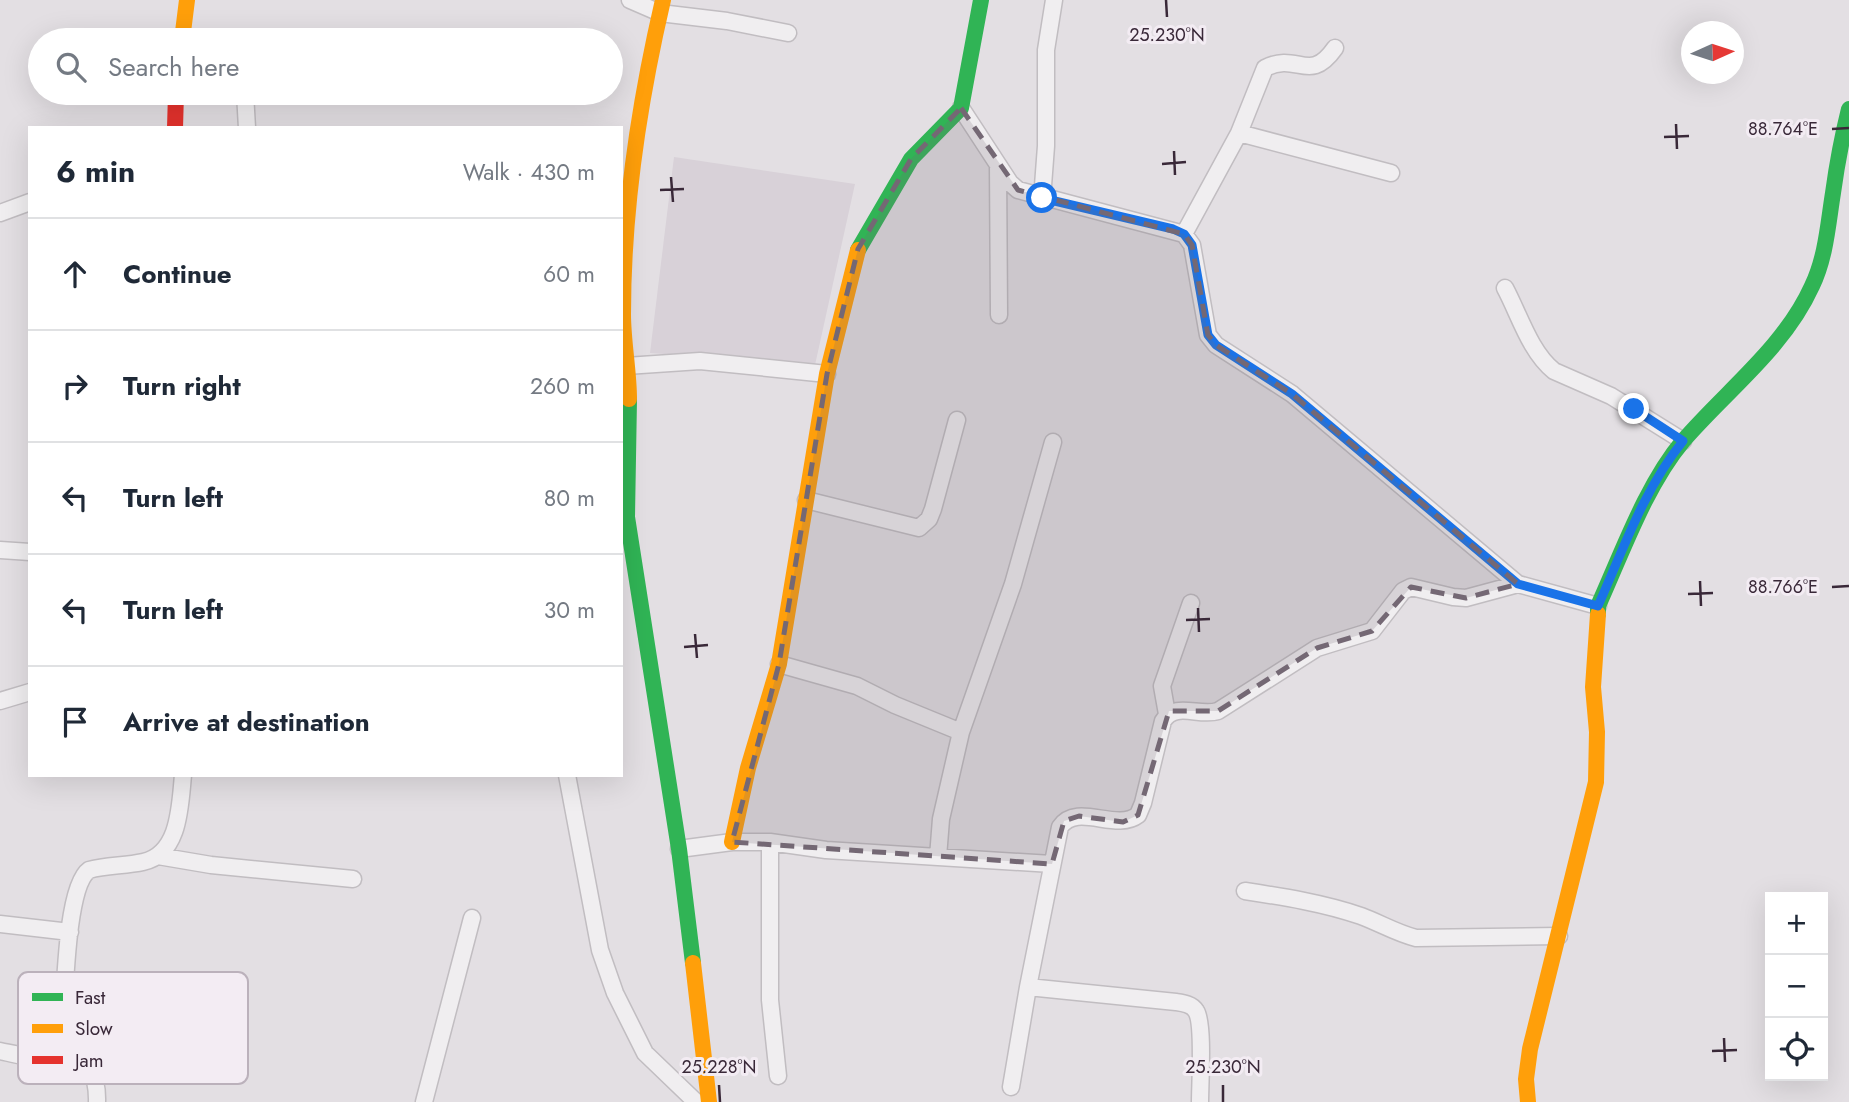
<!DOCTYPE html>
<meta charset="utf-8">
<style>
body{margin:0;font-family:Jost,sans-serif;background:#f2f2f3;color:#1f2937}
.controls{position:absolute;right:21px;bottom:21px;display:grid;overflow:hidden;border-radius:0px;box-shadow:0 7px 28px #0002}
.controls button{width:63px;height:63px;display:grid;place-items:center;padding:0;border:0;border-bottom:2px solid #e0e1e3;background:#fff;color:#1f2937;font:35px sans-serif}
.compass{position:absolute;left:1681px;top:21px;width:63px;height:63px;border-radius:50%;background:#fff;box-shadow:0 7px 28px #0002;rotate:87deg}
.stop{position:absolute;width:21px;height:21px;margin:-16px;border:5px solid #1a73e8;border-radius:50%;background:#fff}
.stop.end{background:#1a73e8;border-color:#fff;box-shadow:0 2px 7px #0008}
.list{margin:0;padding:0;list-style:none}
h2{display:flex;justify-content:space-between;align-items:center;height:91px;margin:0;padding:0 28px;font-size:30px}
h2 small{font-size:23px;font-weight:400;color:#747a83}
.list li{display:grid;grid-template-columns:46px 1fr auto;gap:21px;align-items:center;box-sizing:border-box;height:112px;padding:0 28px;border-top:2px solid #e0e1e3}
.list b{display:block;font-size:26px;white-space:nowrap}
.list em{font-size:23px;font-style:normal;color:#747a83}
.icon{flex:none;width:38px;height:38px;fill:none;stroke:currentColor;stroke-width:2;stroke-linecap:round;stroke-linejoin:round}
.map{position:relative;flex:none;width:1849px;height:1102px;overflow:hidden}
.search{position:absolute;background:#fff;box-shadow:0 7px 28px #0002;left:28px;top:28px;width:595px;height:77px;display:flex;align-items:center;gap:18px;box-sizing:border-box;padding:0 24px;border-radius:38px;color:#747a83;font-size:26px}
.panel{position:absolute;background:#fff;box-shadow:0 7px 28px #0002;left:28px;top:126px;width:595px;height:651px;border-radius:0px}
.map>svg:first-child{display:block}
.built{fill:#d8d1d8}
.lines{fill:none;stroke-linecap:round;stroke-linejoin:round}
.street-casing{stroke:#c1bdc1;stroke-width:19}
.street{stroke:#f0eef0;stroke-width:16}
.fast{stroke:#30b455;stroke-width:16}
.slow{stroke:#ff9f0a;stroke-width:16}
.jam{stroke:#e5322d;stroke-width:16}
.route{stroke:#1a73e8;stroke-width:9}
.marked{fill:#746874;fill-opacity:0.2;stroke:#746874;stroke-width:5;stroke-dasharray:14 9;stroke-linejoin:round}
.ticks{fill:none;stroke:#392838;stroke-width:2.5}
.key{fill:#f3ecf3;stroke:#bbb1bb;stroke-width:2}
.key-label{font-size:19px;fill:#392838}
.ticks-label{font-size:18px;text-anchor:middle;fill:#392838;stroke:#f3ecf3;stroke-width:6;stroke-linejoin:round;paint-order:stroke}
</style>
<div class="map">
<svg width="1849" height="1102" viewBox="0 0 1849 1102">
<rect width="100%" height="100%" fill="#e3dfe3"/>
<path class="built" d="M674,157L855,184L815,365L650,353Z"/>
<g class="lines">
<g class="street-casing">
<path id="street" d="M630,0L660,13L727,21L788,33
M245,93L247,128
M961,108L1010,183L1018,190L1184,234L1192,245L1208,335L1216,345L1292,394L1518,584L1598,606
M1239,133L1391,173
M998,165L999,315
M1042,199L1046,146V50L1054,0
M0,213L30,202
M1184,234L1239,133L1265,68C1298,51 1309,85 1335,48
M1505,288C1519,314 1530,352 1554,371L1611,396L1683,441
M626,366L700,361L827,374
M806,500L919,528L929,519L933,509L957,420
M0,550L30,552
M779,664L857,686L895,705L961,732L941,819L938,857
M0,701L30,692
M1167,714L1162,686L1191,603
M961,732L1013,584L1053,442
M567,775L600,950L615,993L645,1053L696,1102
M770,842V1000L778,1076
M679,849L732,842H770L826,850L1052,864
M158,856L211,865L353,879
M1245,891C1284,897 1323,903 1361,916C1380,923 1396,933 1416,938L1559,936
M0,924L70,932
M1028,987L1176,1002C1183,1003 1192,1004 1196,1011C1204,1023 1200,1084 1200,1102
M59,1045C84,1062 98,1068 97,1102
M0,1051C24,1056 52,1066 62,1035C65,1003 65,887 89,870C106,865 125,866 143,862C180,854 180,805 183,775
M1011,1087L1028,987L1060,827C1077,802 1116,832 1138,815L1143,803L1163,721C1175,701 1199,717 1218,711L1317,648L1372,631L1403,591L1411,587L1453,597L1466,598L1518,584
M424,1102L472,918"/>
</g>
<use href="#street" class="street"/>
<path class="fast" d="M858,250L911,159L961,108L981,0
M629,399L627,517L679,849L693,963
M1598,614V606C1622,553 1646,485 1683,441C1727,390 1784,348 1812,286C1826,257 1828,224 1833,193C1837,164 1842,137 1849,109"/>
<path class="slow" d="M182,40L187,0
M629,399C629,371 623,342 623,314C623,208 639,103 663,0
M732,842L748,768L779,664L827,374L858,250
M693,963L709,1102
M1528,1102L1526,1079L1530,1049L1596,782L1597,732L1593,687L1598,614"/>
<path class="jam" d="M175,128L176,93"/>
</g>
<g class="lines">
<path class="route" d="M1042,198L1173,229L1184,234L1192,245L1208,335L1216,345L1292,394L1518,584L1598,606C1623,550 1644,489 1683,441L1634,409"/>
</g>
<path class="marked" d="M961,108L1018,190L1184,234L1192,245L1208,335L1216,345L1292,394L1518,584L1466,598L1411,587L1372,631L1317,648L1218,711H1169L1138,815L1123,822L1079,816L1064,821L1052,864L732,842L779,664L827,374L858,249L911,159Z"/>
<path class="ticks" d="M1166,0L1167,17M1676,124L1677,149M1832,129L1849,128M1664,137L1689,136M1174,151L1175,175M1162,164L1186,162M671,177L673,202M660,190L684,189M1700,581L1701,606M1832,587L1849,586M1688,594L1713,593M1198,608L1199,632M1186,620L1210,619M695,634L697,658M684,647L708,645M1724,1038L1725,1062M1712,1051L1737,1050M719,1085L720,1102M1223,1085V1102"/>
<rect x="18" y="972" width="230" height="112" rx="10" class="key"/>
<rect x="32" y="993" width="31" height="8" fill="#30b455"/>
<rect x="32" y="1024" width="31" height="9" fill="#ff9f0a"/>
<rect x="32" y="1056" width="31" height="8" fill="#e5322d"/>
<g class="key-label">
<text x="75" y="1004">Fast</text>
<text x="75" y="1035">Slow</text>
<text x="75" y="1067">Jam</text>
</g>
<g class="ticks-label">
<text x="1167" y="41">25.230°N</text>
<text x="1783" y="135">88.764°E</text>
<text x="1783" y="593">88.766°E</text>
<text x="719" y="1073">25.228°N</text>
<text x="1223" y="1073">25.230°N</text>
</g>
</svg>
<div class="controls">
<button>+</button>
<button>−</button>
<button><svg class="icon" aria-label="locate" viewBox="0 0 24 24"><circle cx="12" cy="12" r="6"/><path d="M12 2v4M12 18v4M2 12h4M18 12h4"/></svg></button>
</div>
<svg class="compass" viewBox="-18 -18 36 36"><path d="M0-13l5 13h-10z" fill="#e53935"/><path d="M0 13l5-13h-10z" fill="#747a83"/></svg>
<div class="stop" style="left:1042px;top:198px"></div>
<div class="stop end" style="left:1634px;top:409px"></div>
<div class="search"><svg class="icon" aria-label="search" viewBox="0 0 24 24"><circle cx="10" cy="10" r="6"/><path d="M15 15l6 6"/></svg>Search here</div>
<section class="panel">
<h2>6 min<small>Walk · 430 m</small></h2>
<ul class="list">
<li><svg class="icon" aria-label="ahead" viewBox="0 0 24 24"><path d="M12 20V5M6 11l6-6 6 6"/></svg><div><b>Continue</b></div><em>60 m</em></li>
<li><svg class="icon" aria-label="right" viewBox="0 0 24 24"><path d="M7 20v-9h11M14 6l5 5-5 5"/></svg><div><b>Turn right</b></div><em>260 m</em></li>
<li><svg class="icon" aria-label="left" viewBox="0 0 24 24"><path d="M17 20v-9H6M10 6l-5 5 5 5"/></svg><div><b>Turn left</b></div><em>80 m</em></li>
<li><svg class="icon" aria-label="left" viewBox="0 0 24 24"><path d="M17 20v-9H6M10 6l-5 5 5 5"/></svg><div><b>Turn left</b></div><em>30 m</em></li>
<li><svg class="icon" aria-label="arrive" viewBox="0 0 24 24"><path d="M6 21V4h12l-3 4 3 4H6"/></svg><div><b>Arrive at destination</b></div></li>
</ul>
</section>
</div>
